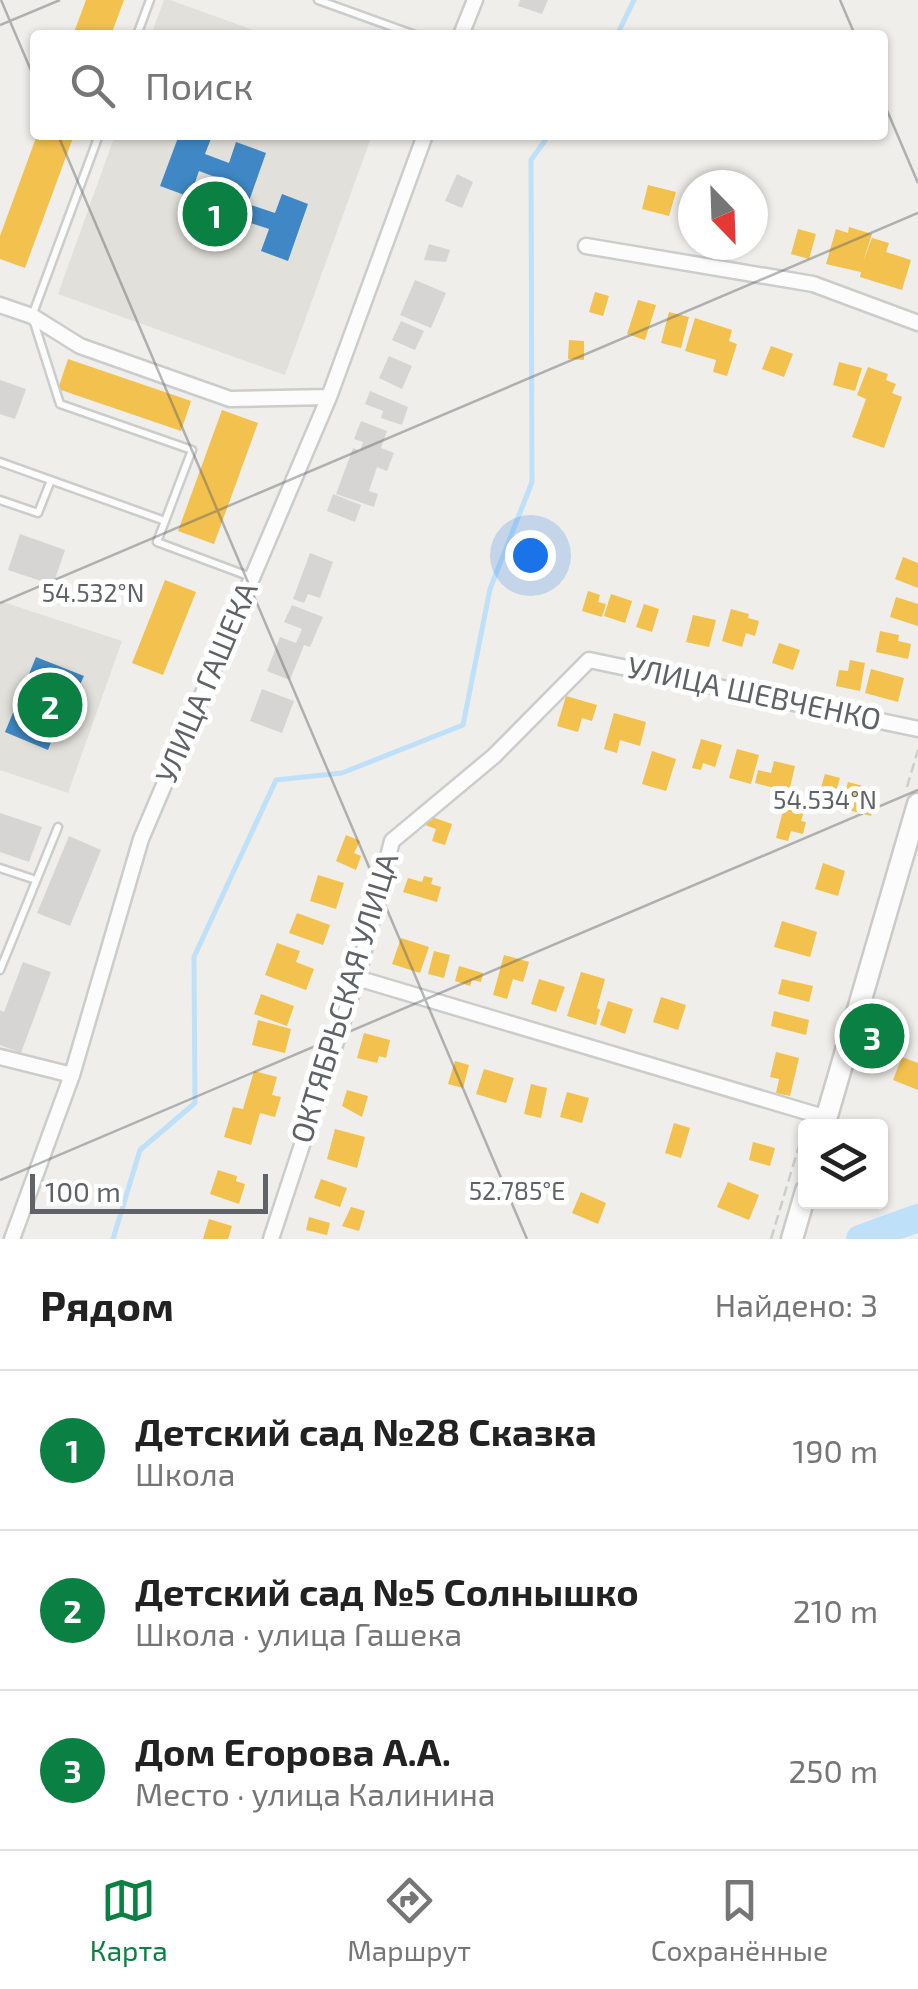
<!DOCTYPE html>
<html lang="ru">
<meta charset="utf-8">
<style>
body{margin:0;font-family:"Exo 2",sans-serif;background:#f6f6f6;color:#222}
.controls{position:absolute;right:30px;bottom:30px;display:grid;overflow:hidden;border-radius:10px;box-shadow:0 2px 8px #0004}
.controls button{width:90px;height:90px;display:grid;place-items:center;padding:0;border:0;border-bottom:2px solid #e0e0e0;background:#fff;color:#222;font:50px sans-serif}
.compass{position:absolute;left:678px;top:170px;width:90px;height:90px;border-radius:50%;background:#fff;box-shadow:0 2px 8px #0004;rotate:157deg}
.scale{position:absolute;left:30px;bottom:25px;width:238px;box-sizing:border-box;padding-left:10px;border:5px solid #5f6368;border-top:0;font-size:28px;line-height:35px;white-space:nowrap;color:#5f6368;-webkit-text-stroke:8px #fff;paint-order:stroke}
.you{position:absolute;left:530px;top:555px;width:35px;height:35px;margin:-25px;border:8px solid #fff;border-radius:50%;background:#1a73e8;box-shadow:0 0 0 15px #1a73e833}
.badge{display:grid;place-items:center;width:65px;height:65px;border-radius:50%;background:#0b8043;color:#fff;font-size:32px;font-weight:700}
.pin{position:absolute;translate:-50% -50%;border:5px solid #fff;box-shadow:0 2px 10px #0006}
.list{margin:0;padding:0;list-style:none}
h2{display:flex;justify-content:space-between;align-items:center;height:130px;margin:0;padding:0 40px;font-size:42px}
h2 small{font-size:32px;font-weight:400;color:#767676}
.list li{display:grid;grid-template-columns:65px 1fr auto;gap:30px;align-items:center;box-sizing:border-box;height:160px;padding:0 40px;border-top:2px solid #e0e0e0}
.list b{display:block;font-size:38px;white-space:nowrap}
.list p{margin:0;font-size:32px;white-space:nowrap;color:#767676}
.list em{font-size:32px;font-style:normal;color:#767676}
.icon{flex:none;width:55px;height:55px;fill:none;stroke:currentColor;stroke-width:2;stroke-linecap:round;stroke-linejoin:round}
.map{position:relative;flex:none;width:918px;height:1239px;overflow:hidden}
.search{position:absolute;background:#fff;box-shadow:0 2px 8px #0004;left:30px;right:30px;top:30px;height:110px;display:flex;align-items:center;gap:25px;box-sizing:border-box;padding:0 35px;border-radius:10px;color:#767676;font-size:38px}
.sheet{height:610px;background:#fff}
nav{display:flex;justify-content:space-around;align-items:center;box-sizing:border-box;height:140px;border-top:2px solid #e0e0e0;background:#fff;font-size:28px;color:#767676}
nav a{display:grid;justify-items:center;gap:5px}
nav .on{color:#0b8043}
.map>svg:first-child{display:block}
.education{fill:#e2e0da}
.homes{fill:#f2c14e}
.schools{fill:#3f88c5}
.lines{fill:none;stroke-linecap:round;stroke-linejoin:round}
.stream{stroke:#bfe0f9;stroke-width:5}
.river{stroke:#bfe0f9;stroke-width:28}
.building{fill:#d6d5d3}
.service-casing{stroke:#cbcccc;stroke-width:11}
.minor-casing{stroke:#cbcccc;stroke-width:19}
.secondary-casing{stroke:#cacacb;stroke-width:25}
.path{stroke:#cacfcc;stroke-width:2.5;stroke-dasharray:10 5;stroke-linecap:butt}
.service{stroke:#fdfcfc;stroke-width:6}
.minor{stroke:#fdfcfc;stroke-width:14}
.secondary{stroke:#fdfcfc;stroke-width:20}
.ticks{fill:none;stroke:#5f6368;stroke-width:2.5;stroke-opacity:0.45}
.labels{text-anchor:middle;stroke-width:10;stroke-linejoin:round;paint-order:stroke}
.street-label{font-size:30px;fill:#5f6368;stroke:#fff}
.ticks-label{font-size:25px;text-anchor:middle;fill:#5f6368;stroke:#fff;stroke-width:10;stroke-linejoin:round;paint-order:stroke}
</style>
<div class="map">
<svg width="918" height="1239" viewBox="0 0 918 1239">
<rect width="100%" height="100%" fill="#efeeea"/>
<path class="education" d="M164,0H170L267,35H151Z
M115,135H372L285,375L58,294Z
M0,601L122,641L68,793L0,770Z"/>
<path class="homes" d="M86,0H124L111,35H73Z
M37,135H74L25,268L0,259V236Z
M648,185L676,192L669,216L642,209Z
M693,201V231L683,228Z
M849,227L872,234L863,262L872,238L889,243L886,252L911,260L902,290L860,277L861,272L826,264L836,229L848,233Z
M798,229L816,234L809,259L791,254Z
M595,292L609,296L603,316L589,312Z
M638,300L656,305L645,340L627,334Z
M669,312L689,317L681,348L661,343Z
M695,318L732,330L729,341L737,344L727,376L713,372L716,360L685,351Z
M569,340L584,341V360L568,359Z
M771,346L793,354L784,377L762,369Z
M68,359L191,401L181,431L58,389Z
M839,362L862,368L855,391L833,385Z
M868,367L888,374L886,380L896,384L892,393L902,397L884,448L852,437L866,399L857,395Z
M222,410L258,423L214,544L178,531Z
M903,557L918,563V588L895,579Z
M165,580L196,592L163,675L132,663Z
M588,591L600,595L598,602L606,604L602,617L582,611Z
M611,594L632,601L625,623L604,616Z
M896,597L918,604V626L890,617Z
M644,604L659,609L652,632L636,627Z
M731,609L749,614L748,618L759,621L755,636L746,633L742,647L722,641Z
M693,615L716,620L709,647L686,642Z
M880,631L899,635L898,641L911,644L908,659L876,652Z
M779,643L800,650L793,670L772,663Z
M850,660L865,663L860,691L836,686L839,670L848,671Z
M871,669L904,678L898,702L865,693Z
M566,696L597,705L592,721L582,718L578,732L557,726Z
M614,713L646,722L640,746L620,740L617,753L604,749Z
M701,739L722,745L715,767L703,763L701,770L692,768Z
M737,749L759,755L751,784L729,778Z
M652,751L676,759L666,791L642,784Z
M774,761L795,766L789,792L755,783L758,770L771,773Z
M825,774L840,778L833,801L818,797Z
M848,782L878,790L871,816L841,808Z
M784,807L804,811L801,821L806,822L803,834L791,831L788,841L776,838Z
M429,816L452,824L445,845L432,841L436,829L425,825Z
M346,835L360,841L354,853L361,856L356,870L336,861Z
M823,863L845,871L838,896L815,889Z
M318,875L344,883L336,909L310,901Z
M424,876L433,878L431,884L441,887L437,902L403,892L408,878L422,882Z
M297,913L330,925L323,945L289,933Z
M782,921L817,932L810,957L774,947Z
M401,938L429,947L420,973L392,964Z
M277,943L300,951L296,962L314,969L306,990L265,975Z
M434,951L450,955L444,978L428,974Z
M504,955L529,962L523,982L513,979L507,999L493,995Z
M459,966L483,973L481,982L472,980L470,986L455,981Z
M581,972L605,979L597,1008L600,1010L596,1025L567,1016Z
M539,979L565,987L556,1012L531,1004Z
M782,979L813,986L809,1002L778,994Z
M261,994L294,1006L287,1026L254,1014Z
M661,997L686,1005L678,1030L653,1022Z
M608,1001L633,1009L625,1034L600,1025Z
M774,1011L809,1020L806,1035L771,1026Z
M258,1020L291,1029L285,1053L252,1045Z
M864,1021L887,1028L879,1051L856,1044Z
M364,1033L390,1040L386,1058L379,1056L377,1063L357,1058Z
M776,1052L799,1058L790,1096L776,1093L779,1079L770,1077Z
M902,1057L918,1063V1090L893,1080Z
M455,1061L469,1065L463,1088L448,1084Z
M484,1069L514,1078L506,1103L476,1094Z
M254,1071L277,1077L272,1095L281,1097L275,1117L260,1113L251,1145L224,1137L233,1107L243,1109Z
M531,1084L547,1088L541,1118L524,1114Z
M347,1090L368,1096L362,1117L342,1106Z
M567,1092L589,1098L582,1123L560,1117Z
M674,1123L690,1128L681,1158L665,1153Z
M335,1129L365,1137L357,1168L327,1159Z
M753,1142L775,1148L770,1166L749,1160Z
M218,1170L237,1176L236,1181L245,1184L239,1204L210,1194Z
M321,1179L347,1188L340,1207L314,1198Z
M728,1182L759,1195L749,1220L717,1207Z
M581,1192L606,1203L598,1224L572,1213Z
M351,1207L365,1211L359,1231L342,1226Z
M309,1217L330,1223L327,1235L306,1230Z
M209,1219L232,1226L228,1239H203Z"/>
<path class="schools" d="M179,135L212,136L205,154L229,163L236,142L266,153L248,204L275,213L282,194L308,204L288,261L261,251L269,229L242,220L235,241L204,230L223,180L199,171L190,197L160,186Z
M36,657L84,676L74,698L53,690L42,717L58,724L48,750L5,732Z"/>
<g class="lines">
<path class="stream" d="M617,35L634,0
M113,1239L140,1150L195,1103L194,957L276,780L342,773L463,725L490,589L532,482L531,160L549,135"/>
<path class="river" d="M860,1239L918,1218"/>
</g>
<path class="building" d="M520,0H548L542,14L518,6Z
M457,174L473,182L462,208L445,201Z
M429,244L450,250L446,262L424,260Z
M415,280L446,293L431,328L400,315Z
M401,321L424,331L415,350L392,340Z
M389,356L412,366L402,389L379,378Z
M0,380L26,389L15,419L0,414Z
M370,391L408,407L402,425L381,418L383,411L365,404Z
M361,421L387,431L381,448L394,453L387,471L377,467L369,491L378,494L374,507L336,494L353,448L360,451L363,442L354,439Z
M333,494L361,505L355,522L327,511Z
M20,534L65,550L53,585L8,570Z
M310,553L333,562L320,598L308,594L304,603L293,599Z
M292,605L323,617L310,647L304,645L290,680L267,671L280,637L296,643L302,629L284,622Z
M262,689L294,701L282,733L250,721Z
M0,813L42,827L29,862L0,852Z
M69,836L101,850L70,926L37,913Z
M23,962L51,972L21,1053L0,1045V1010L4,1012Z"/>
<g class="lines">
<g class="service-casing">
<path id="service" d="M318,0L415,35
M137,35L150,0
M99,135L32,316L60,404L192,450L157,542L251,577
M0,462L165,521
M0,500L38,513L51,480
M0,868L36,880
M0,970L58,827"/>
</g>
<g class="minor-casing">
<path id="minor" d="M461,35L475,0
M586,246L813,284L918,323
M0,305L32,316L80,346L230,399L329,397
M357,978L827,1118
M0,1057L72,1075
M12,1239L72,1075L141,839L329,397L425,135
M271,1239L357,978L392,841L494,756L589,660L918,729"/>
</g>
<g class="secondary-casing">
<path id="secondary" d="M824,1126L918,804
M792,1239L806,1191"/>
</g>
<path class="path" d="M907,787L918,750
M771,1239L805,1126"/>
<use href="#service" class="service"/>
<use href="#minor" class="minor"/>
<use href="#secondary" class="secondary"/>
</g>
<path class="ticks" d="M1,0L35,80M840,0L855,35M0,25L60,0M883,101L918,183M58,135L527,1239M0,603L918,213M0,1180L918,790"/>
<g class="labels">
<g class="street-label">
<text transform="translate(207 683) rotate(-67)" y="10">УЛИЦА ГАШЕКА</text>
<text transform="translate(754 694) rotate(12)" y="10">УЛИЦА ШЕВЧЕНКО</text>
<text transform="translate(345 998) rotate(-73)" y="10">ОКТЯБРЬСКАЯ УЛИЦА</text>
</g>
</g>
<g class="ticks-label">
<text x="93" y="602">54.532°N</text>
<text x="825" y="809">54.534°N</text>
<text x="517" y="1200">52.785°E</text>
</g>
</svg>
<div class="controls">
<button><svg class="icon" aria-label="layers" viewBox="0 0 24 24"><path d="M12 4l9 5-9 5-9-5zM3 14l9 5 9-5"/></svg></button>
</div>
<svg class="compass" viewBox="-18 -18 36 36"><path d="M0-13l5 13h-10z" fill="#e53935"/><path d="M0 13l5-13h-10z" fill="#767676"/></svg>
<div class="scale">100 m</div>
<div class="you"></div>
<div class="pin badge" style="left:215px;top:214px">1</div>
<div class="pin badge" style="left:50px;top:705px">2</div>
<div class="pin badge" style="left:872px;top:1036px">3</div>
<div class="search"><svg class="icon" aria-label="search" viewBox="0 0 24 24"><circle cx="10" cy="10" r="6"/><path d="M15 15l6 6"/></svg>Поиск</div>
</div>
<section class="sheet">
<h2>Рядом<small>Найдено: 3</small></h2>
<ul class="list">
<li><span class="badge">1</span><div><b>Детский сад №28 Сказка</b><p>Школа</p></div><em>190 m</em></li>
<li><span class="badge">2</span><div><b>Детский сад №5 Солнышко</b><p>Школа · улица Гашека</p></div><em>210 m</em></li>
<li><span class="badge">3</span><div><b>Дом Егорова А.А.</b><p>Место · улица Калинина</p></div><em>250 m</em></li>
</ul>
</section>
<nav>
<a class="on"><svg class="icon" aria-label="map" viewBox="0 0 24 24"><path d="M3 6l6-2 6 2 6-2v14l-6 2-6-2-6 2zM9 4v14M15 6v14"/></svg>Карта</a>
<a><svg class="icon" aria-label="directions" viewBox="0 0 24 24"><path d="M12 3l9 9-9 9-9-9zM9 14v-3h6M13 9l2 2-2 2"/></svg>Маршрут</a>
<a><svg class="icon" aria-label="saved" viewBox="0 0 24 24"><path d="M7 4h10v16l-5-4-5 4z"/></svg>Сохранённые</a>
</nav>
